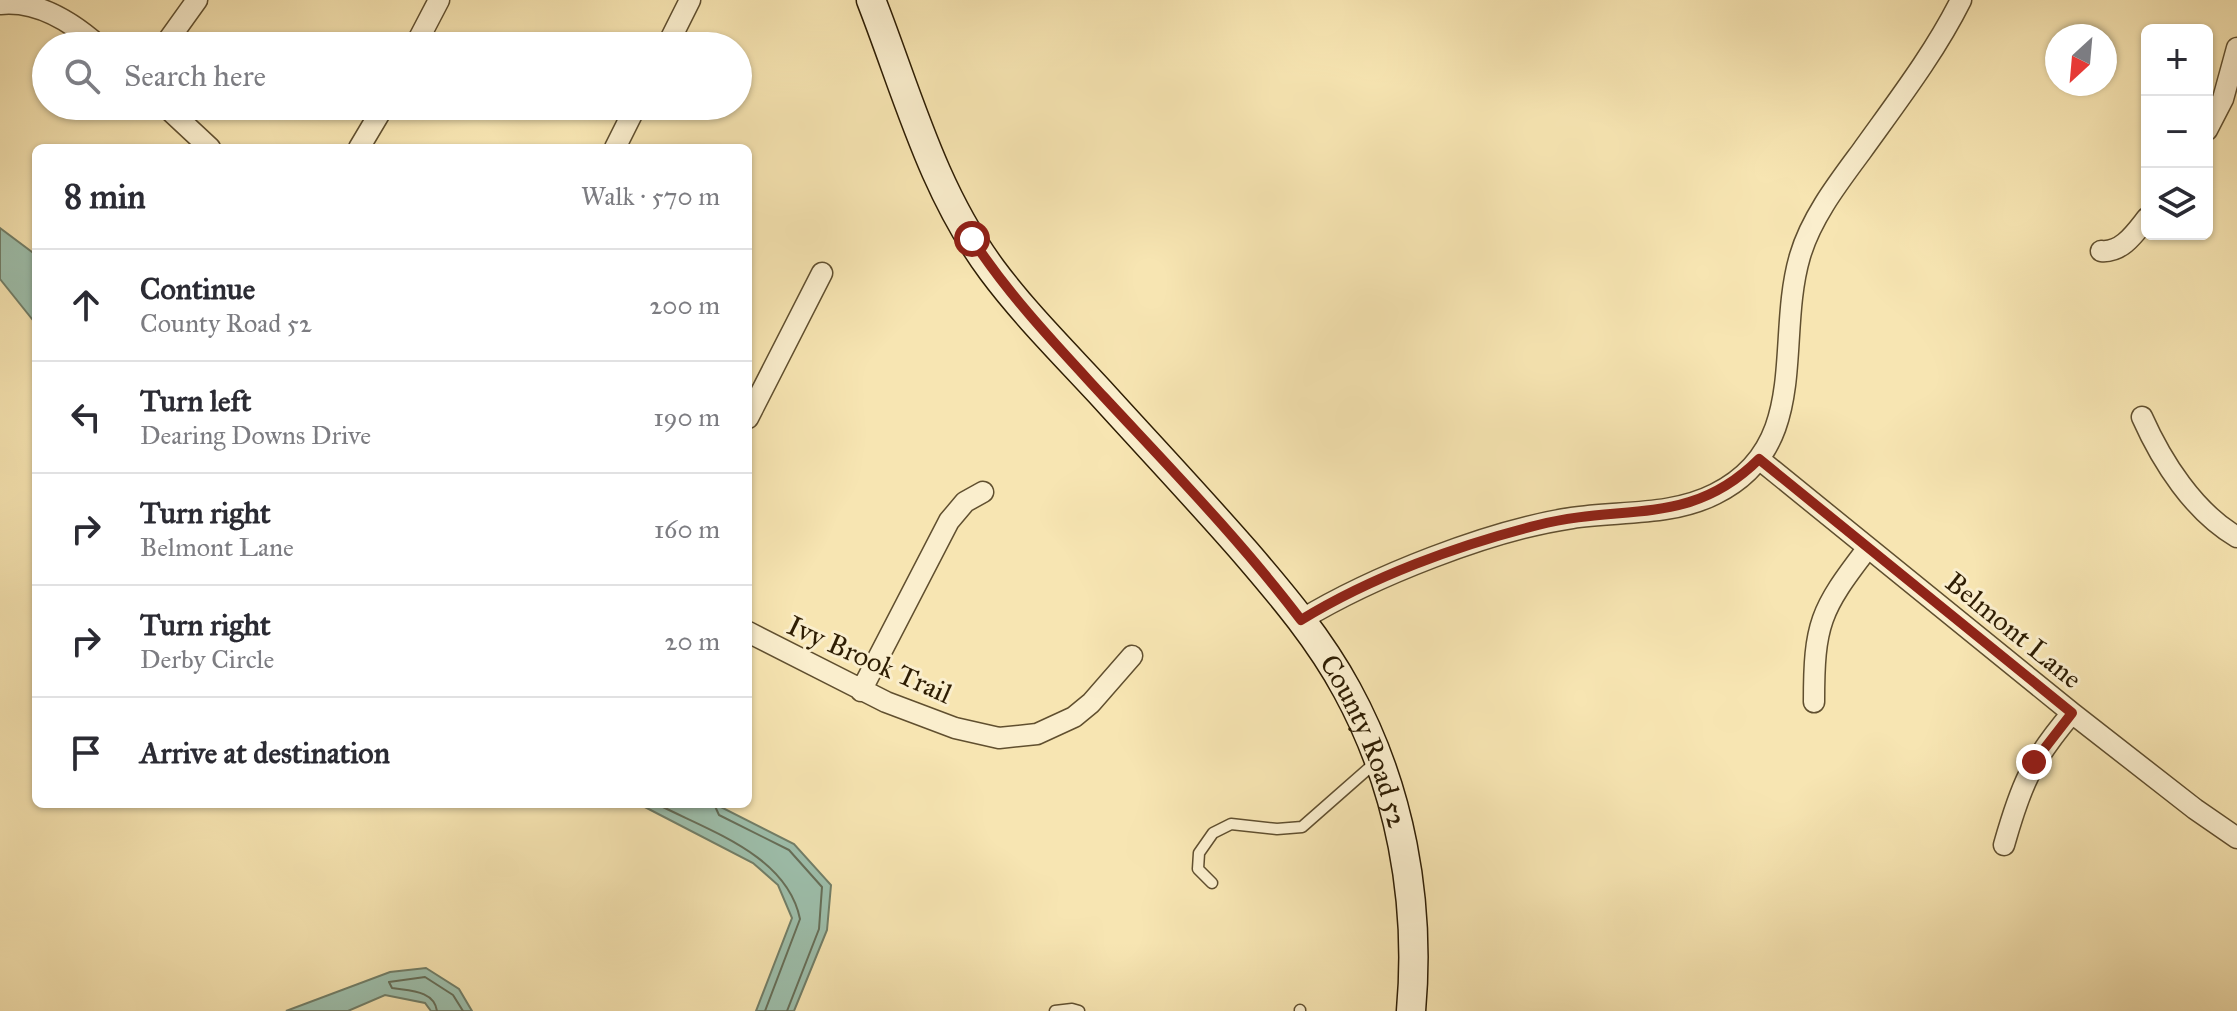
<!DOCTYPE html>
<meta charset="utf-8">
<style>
body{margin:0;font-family:"IM FELL Great Primer",serif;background:#f7f7f7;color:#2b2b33}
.controls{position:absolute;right:24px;top:24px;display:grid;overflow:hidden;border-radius:12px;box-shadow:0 2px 6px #0004}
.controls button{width:72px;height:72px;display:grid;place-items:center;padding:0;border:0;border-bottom:2px solid #e1e1e2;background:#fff;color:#2b2b33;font:40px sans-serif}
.compass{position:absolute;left:2045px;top:24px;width:72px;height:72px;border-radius:50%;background:#fff;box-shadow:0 2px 6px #0004;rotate:206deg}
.stop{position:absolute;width:24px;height:24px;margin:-18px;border:6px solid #8f2418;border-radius:50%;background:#fff}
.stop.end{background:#8f2418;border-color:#fff;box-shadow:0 2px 8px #0008}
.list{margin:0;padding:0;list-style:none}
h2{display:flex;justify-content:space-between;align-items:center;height:104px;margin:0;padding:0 32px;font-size:34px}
h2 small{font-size:26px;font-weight:400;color:#7c7c81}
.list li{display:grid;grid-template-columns:52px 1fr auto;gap:24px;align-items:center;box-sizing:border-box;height:112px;padding:0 32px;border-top:2px solid #e1e1e2}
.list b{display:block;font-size:30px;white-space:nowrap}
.list p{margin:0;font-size:26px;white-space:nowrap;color:#7c7c81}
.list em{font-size:26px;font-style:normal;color:#7c7c81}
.icon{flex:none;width:44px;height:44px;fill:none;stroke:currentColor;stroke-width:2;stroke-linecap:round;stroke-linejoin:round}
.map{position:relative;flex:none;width:2237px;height:1011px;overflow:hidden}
.search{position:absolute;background:#fff;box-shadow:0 2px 6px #0004;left:32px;top:32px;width:720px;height:88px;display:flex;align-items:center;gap:20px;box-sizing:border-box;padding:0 28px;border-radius:44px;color:#7c7c81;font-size:30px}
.panel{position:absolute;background:#fff;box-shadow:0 2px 6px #0004;left:32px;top:144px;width:720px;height:664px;border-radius:12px}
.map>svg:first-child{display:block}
.water{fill:#9dbfac;stroke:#717e68;stroke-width:2}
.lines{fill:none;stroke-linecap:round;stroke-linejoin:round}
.shore{stroke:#666e58;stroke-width:2}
.lane-casing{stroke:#604f2f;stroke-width:13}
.street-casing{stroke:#604f2f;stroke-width:23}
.secondary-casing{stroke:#2e1d03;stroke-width:31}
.lane{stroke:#faeecd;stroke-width:10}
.street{stroke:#faeecd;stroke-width:20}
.secondary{stroke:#faeecd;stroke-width:28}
.route{stroke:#8f2418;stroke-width:10}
.labels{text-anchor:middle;stroke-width:6;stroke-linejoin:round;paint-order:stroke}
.street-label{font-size:28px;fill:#2e1d03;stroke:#faeecd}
</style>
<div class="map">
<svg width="2237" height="1011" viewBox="0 0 2237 1011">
<rect width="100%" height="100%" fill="#f7e5b2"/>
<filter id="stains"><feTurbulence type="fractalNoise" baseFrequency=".0025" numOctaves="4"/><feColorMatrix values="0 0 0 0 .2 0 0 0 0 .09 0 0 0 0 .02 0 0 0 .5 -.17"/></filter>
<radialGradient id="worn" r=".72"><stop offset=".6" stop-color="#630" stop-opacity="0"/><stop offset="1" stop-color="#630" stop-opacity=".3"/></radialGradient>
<path class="water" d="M0,228L36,255V324L0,279Z
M639,804H715L794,844L831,885L827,930L794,1011H756L792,918L778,885L753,863Z
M426,968L459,989L472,1011H431L425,1003L385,995L348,1011H286L390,972Z"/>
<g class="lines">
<path class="shore" d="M657,804C709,831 787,855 800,919L765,1011
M714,804L719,815L789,850L822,887L819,929L787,1011
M437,1011C434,990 409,991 392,988L389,982L425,977L453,995L463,1011"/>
<g class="lane-casing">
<path id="lane" d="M1212,883L1198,869L1199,853L1213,833L1231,824L1277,829L1302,827L1377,761
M1055,1011L1072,1009L1079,1011
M1300,1011V1010"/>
</g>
<g class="street-casing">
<path id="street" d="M0,4C37,0 72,22 99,46
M164,46L197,0
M415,46L439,0
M667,46L690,0
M165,106L210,148
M2207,130L2223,99L2237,48
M359,148L384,106
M615,148L636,106
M2101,251C2122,253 2135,233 2147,218
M2142,417C2162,462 2194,512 2237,537
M748,418L822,273
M1759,459L2072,713L2195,809L2237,838
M1301,620C1372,577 1490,530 1572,518C1619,511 1672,516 1715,494C1812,446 1775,341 1800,256C1811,218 1838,183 1861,152C1896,103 1934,54 1961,0
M748,632L886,702L955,728L999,738L1037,734L1074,717L1091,703L1132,656
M861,691L949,521L965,502L983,492
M1814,702C1814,624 1820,610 1867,549
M2004,845C2021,785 2031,761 2072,713"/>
</g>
<g class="secondary-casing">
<g id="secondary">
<path id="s1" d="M871,0C907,92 932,189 992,270C1024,313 1063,352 1100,392C1149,446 1199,499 1246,553C1283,596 1320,640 1347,690C1400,787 1421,900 1411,1011"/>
</g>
</g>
<use href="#lane" class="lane"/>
<use href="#street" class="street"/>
<use href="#secondary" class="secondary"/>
</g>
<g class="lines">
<path class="route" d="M972,239C1010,297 1057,346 1104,397C1171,469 1241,541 1301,620C1371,577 1458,545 1538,525C1623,503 1690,528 1759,459L2072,713L2034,762"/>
</g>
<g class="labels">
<g class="street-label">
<text transform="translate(2014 630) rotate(39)" y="10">Belmont Lane</text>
<text transform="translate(870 659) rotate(24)" y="10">Ivy Brook Trail</text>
<text dy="10" stroke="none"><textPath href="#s1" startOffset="902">County Road 52</textPath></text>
</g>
</g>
<rect width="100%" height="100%" filter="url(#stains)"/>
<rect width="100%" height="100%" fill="url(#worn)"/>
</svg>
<div class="controls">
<button>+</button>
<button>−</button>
<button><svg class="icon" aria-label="layers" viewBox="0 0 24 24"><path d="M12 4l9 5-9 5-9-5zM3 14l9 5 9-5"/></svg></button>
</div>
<svg class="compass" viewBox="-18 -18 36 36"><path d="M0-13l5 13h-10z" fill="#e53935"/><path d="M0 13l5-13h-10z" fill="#7c7c81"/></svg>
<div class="stop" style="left:972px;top:239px"></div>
<div class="stop end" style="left:2034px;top:762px"></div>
<div class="search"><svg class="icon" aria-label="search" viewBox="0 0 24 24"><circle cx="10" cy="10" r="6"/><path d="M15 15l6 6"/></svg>Search here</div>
<section class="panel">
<h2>8 min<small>Walk · 570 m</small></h2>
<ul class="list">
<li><svg class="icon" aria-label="ahead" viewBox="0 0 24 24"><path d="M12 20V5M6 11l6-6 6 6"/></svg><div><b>Continue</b><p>County Road 52</p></div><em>200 m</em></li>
<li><svg class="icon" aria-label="left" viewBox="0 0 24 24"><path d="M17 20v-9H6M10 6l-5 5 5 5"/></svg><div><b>Turn left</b><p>Dearing Downs Drive</p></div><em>190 m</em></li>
<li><svg class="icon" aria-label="right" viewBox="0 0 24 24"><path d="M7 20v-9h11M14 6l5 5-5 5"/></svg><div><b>Turn right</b><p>Belmont Lane</p></div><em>160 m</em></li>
<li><svg class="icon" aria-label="right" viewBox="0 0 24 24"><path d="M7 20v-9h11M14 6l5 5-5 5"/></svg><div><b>Turn right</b><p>Derby Circle</p></div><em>20 m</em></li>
<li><svg class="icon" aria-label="arrive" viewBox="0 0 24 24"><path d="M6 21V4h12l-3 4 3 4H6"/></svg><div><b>Arrive at destination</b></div></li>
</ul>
</section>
</div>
